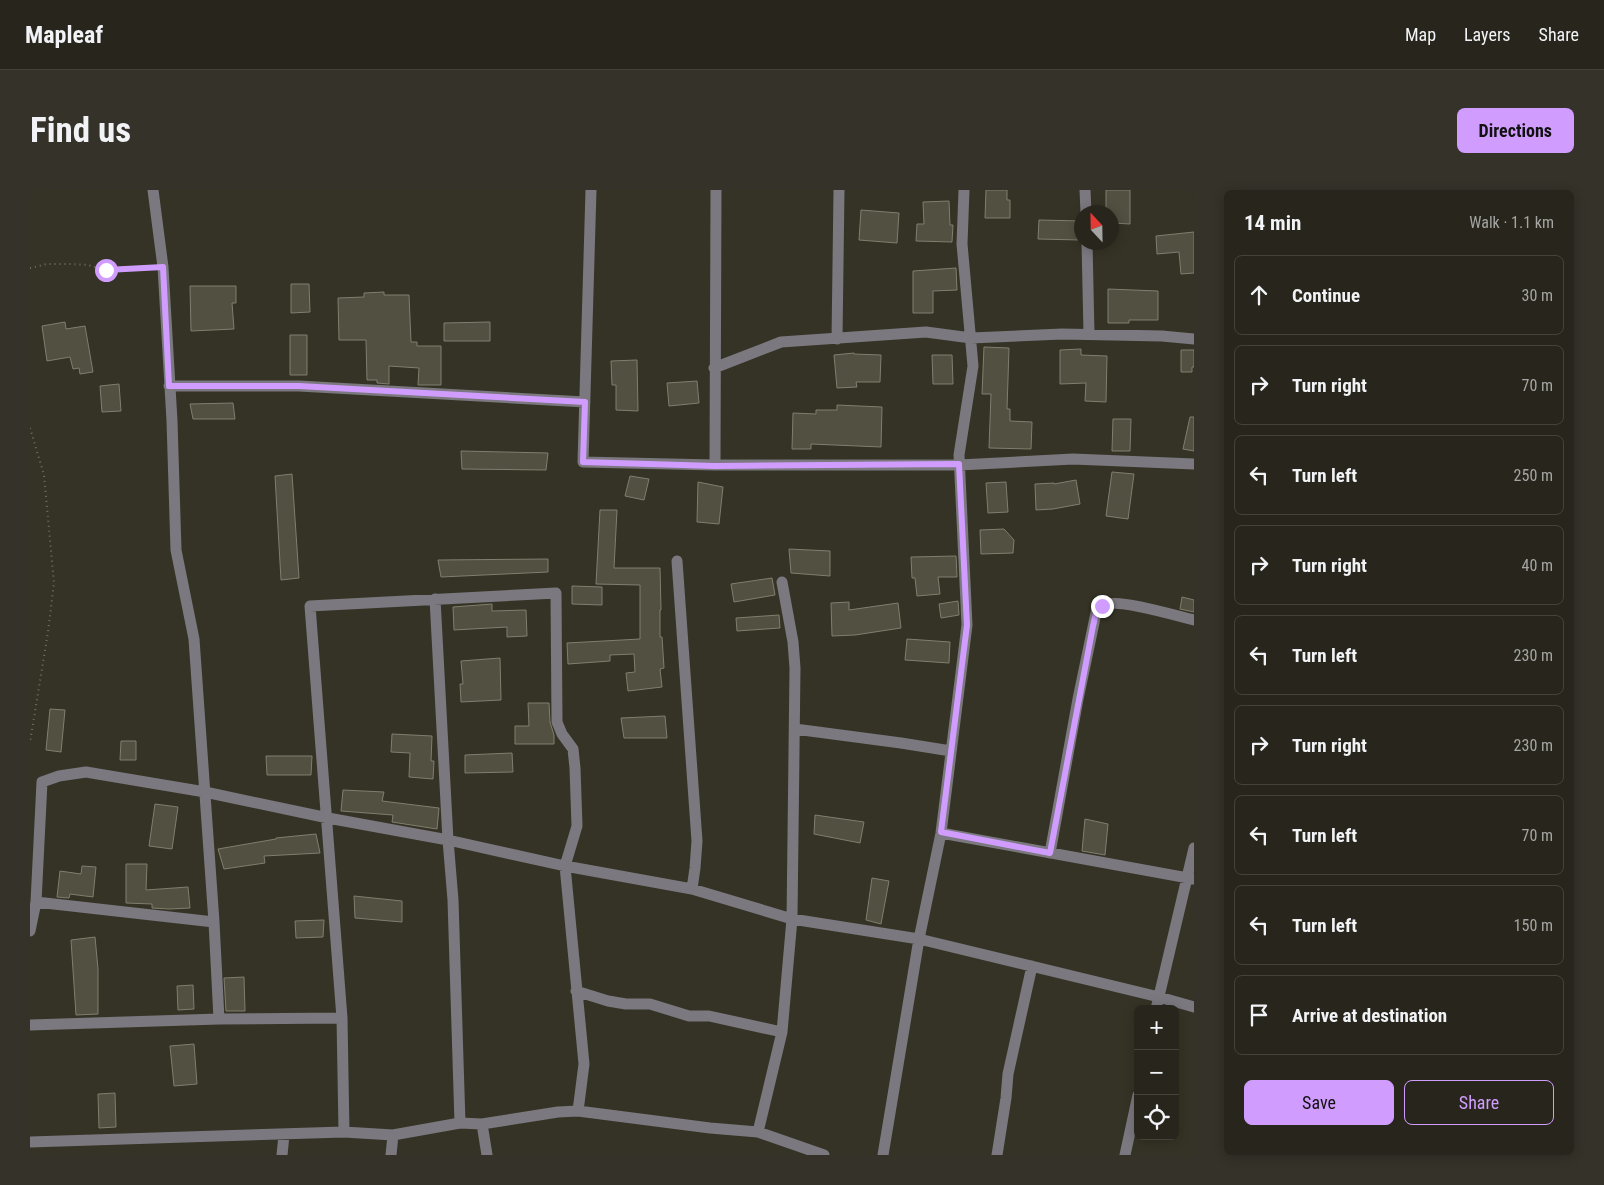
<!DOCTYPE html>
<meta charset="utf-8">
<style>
body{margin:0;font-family:"Roboto Condensed",sans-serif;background:#343229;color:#f1f3f6}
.controls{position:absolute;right:15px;bottom:15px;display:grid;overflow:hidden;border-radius:8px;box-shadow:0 2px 12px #0003}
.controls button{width:45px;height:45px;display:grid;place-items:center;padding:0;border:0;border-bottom:1px solid #44433b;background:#28261c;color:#f1f3f6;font:25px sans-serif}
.compass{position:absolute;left:1044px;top:15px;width:45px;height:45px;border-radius:50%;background:#28261c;box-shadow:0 2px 12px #0003;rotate:338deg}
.stop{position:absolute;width:15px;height:15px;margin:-11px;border:4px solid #d09dfe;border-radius:50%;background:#fff}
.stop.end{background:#d09dfe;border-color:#fff;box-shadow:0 1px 5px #0008}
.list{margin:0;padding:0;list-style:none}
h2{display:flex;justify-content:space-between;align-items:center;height:65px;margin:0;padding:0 20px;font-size:21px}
h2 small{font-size:16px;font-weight:400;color:#a5a5a3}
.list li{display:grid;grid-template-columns:32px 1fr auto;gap:15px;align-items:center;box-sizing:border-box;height:80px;margin:0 10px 10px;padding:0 10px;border:1px solid #44433b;border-radius:8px}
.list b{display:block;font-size:19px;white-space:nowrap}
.list em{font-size:16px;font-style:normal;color:#a5a5a3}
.actions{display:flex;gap:10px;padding:15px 20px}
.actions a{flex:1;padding:11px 0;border:1px solid #d09dfe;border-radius:8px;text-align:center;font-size:18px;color:#d09dfe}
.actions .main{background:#d09dfe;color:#111}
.icon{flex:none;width:28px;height:28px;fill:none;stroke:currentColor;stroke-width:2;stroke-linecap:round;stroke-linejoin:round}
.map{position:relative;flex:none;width:1164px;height:965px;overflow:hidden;border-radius:8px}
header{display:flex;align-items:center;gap:30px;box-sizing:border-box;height:70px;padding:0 25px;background:#28261c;border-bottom:1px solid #44433b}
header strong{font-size:24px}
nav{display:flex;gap:28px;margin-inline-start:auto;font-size:18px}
.intro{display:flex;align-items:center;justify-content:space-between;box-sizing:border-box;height:120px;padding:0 30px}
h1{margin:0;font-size:35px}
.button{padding:12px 22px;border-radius:8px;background:#d09dfe;color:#111;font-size:18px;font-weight:700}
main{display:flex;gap:30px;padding:0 30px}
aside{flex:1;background:#28261c;border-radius:8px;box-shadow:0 2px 12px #0003}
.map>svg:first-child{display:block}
.building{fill:#525041;stroke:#807e6e}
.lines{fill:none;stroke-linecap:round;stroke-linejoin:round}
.path{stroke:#737165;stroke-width:2;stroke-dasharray:1 4;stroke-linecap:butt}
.minor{stroke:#7b787f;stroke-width:11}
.route{stroke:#d09dfe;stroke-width:6}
</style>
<header>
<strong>Mapleaf</strong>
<nav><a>Map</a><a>Layers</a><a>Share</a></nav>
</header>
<div class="intro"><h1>Find us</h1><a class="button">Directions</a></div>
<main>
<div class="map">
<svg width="1164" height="965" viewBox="0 0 1164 965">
<rect width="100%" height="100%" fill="#353325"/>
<path class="building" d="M956,0H977V10H980V28H955Z
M1076,0H1100V34L1082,33V22H1076Z
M919,11L920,35H923L922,52L886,51L887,34H894L893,12Z
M831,20L869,23L867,53L829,50Z
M1009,30L1052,31V47L1050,50L1008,49Z
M1164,42V83L1151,84L1149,62L1127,64L1126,46Z
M926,78L927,100L903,101V123H883V81Z
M261,94H279L280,122L261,123Z
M160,96H206V113H202L204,139L161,141Z
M1078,99L1128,101V130H1099V133H1078Z
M354,102V105H379L381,152H387V156H411V195H388L389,178L359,176V194L347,193V190H337L336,150H309L308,108L334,107V103Z
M35,132L36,139L55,136L63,182L50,184L49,178L43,179L40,167L17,171L12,136Z
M460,132V151H414V133Z
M260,145H277V185H260Z
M954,157L979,158L977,219H980V231L1002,232L1001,259L959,258L961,204H952Z
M1051,159V165L1077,166L1076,212L1055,211L1056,193L1030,194V160Z
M1151,160H1164V177H1162V182H1151Z
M824,163V164L851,165L850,192H826L827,197L807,198L804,165Z
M902,165H922L923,194H903Z
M607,170L608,221L586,220V195H582L581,171Z
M667,191L669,213L639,216L637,193Z
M89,194L91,221L72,222L70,196Z
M203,213L205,229H163L160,214Z
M807,215L852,217L851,257L781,254V259H762L763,223L786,224V220H807Z
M1160,227H1164V261L1153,259Z
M1083,229H1101L1100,261H1082Z
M431,261L518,263L516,280L432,279Z
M1082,282L1104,284L1098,329L1076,326Z
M262,284L269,388L251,390L245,286Z
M600,286L619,289L614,310L595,306Z
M1046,290L1050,314L1023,319L1006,320L1005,294L1024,293V294Z
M668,292L693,297L689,334L667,332Z
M976,292L978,322L958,323L956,293Z
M570,320H587L584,378H630L631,420H630V447H632L634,478L630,479L632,497L598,501L596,483L605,482L604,464L580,465V471L538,474L537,453L610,449V395L566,394Z
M974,339L984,350L983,363L951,364L950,340Z
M759,359L800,361V386L761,383Z
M926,366L927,387H908L910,404L887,406L885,388H882L881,367Z
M518,369V382L411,387L408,370Z
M742,388L745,405L704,412L701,394Z
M542,396L572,397V415L542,414Z
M1152,407L1164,410V422L1150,419Z
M928,411L929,425L911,428L909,414Z
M819,412V420L868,413L871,438L825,445L802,446L801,413Z
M462,414V421L496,420L497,446L477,447V437L424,440L423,417Z
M749,425L750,438L707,441L706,428Z
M877,449L920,452L919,473L875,470Z
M470,468L471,510L431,512L430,494H433L431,471Z
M498,513H519L520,532L524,545V554H485V536H499Z
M20,519L35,520L31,562L16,560Z
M635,526L637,548H594L591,528Z
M362,544L402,546L401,571H404L403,589L379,587L380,563L361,562Z
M91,551H106V570H90Z
M482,563L483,582L435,583V565Z
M236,566H282L281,585H237Z
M313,600L354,602L352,611L409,618L407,639L362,632L363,625L311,621Z
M125,614L148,617L142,659L119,656Z
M785,625L834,632L830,653L784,644Z
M1055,629L1078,634L1075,665L1052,661Z
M286,644L290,663L234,666L235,673L194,679L188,659L246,649V648Z
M96,674H117L116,700L158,697L160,718L139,719L122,718V714L96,713Z
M52,676L66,677L63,707L40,704L39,708L27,707L30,681L51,684Z
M842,688L859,691L851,734L836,730Z
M324,706L372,711V732L325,728Z
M294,730L293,747L266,748L265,731Z
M65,747L68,779V824L46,825L41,750Z
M214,787L215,821H196L194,788Z
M163,795L164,819L148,820L147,796Z
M164,854L167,894L144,896L140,856Z
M85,903L86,937L69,938L68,904Z"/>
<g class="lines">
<path class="path" d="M0,78L17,74H40L58,75L76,80L122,78
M0,238L14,285L24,393L18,442L0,552"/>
<path class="minor" d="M123,0L133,77L142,231L146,360L164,449L184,732L189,829
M561,0L553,272L685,275H929L1043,269L1164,274
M1055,0L1056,22
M1057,52L1059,144
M807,149L809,0
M684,178L751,152L896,142L941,148L1032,144L1132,146L1164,149
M139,196H269L555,212
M685,275L686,0
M647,371L667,651L665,678L662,699
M405,409L418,650L423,710L430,933
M765,539L871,553L921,561
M911,643L1164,689
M1020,663L1048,509L1066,423C1070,419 1073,415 1079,414C1093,410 1147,426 1164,430
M6,712L184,732
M0,741L6,712L12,592L29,586L56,582L175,602L298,628L418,650L535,676L662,699L762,729L889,749L1129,807L1164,817
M546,801L578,811L596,814H620L659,826H679L752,842
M1126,819L1164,658
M0,835L189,829L312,828
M452,934L457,965
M314,942L312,828L280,416L526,403L527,532L532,544L543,559L545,578L547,636L535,676L554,874L548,921
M728,942L752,842L762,729L765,478L763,452L752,392
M0,952L314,942L363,945L430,933L452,934L528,922L548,921L680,938L728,942L794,965
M252,965L254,945
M361,965L363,945
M853,965L889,749L911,643L937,435L929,265L943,176L932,54L934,0
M967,965L976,908L978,884L1002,776
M1095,965L1108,905"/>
</g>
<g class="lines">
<path class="route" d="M76,80L133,77L139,196H269L555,212L553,272L685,276L929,274L937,435L911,642L1020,663L1063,436L1066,423L1072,416"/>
</g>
</svg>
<div class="controls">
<button>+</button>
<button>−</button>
<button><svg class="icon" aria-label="locate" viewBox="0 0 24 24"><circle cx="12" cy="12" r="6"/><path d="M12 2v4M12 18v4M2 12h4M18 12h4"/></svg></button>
</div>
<svg class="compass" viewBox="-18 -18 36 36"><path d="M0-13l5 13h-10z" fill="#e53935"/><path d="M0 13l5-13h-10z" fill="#a5a5a3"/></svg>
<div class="stop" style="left:76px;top:80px"></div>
<div class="stop end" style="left:1072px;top:416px"></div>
</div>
<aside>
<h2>14 min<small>Walk · 1.1 km</small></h2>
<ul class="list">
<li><svg class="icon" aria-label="ahead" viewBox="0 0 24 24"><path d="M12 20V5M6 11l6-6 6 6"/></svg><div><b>Continue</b></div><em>30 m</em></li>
<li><svg class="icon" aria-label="right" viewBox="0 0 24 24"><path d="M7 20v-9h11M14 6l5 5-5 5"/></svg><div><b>Turn right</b></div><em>70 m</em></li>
<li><svg class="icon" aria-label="left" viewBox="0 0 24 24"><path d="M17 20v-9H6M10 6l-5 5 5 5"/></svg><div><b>Turn left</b></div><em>250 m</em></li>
<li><svg class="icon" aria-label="right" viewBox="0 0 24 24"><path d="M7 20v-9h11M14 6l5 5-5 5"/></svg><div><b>Turn right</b></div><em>40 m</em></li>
<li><svg class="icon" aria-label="left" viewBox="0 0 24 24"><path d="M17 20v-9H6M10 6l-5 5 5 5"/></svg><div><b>Turn left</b></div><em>230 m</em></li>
<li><svg class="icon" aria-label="right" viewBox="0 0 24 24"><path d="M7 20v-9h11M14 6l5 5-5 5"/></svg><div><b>Turn right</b></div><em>230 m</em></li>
<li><svg class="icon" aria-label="left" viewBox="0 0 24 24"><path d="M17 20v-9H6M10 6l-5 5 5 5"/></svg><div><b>Turn left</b></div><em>70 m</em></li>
<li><svg class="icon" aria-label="left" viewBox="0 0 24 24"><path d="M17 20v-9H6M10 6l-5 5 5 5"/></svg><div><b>Turn left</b></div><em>150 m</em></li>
<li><svg class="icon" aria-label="arrive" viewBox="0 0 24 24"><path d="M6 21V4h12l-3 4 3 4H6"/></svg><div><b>Arrive at destination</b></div></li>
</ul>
<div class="actions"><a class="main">Save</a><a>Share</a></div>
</aside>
</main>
